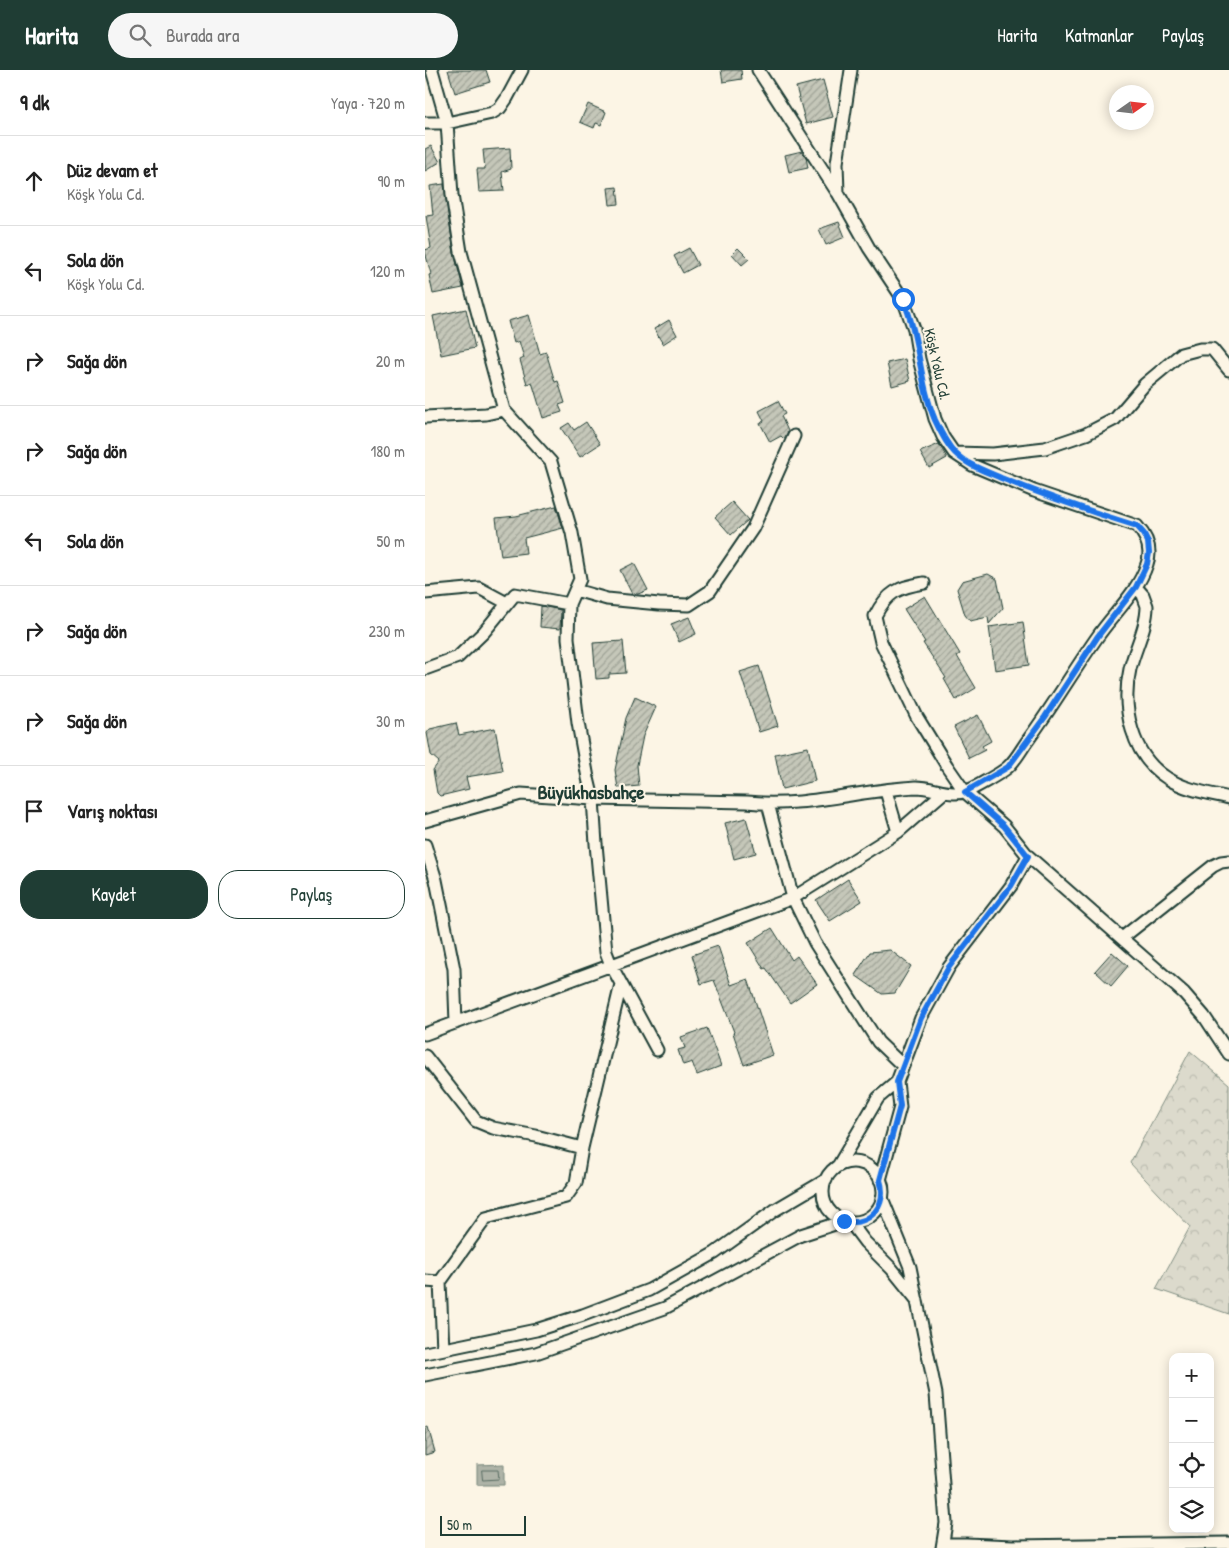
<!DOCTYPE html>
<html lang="tr">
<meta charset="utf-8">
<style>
body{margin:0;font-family:"Patrick Hand",sans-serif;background:#f6f6f6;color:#222}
.controls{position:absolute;right:15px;bottom:15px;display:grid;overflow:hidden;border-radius:10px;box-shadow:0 2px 12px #0003}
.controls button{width:45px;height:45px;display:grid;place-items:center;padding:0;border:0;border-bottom:1px solid #e0e0e0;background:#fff;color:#222;font:25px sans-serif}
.compass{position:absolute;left:684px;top:15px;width:45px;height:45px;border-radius:50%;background:#fff;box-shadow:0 2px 12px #0003;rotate:76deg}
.scale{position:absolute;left:15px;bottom:12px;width:86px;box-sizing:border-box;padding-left:5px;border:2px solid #1f3d34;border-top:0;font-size:14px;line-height:18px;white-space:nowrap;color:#1f3d34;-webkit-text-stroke:4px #fcf5e5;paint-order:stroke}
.stop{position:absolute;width:15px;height:15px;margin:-11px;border:4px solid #1a73e8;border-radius:50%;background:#fff}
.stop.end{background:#1a73e8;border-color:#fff;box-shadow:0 1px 5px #0008}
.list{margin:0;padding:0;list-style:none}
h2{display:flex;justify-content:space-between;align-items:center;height:65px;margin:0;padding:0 20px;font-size:21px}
h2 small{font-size:16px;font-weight:400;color:#767676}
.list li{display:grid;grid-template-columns:32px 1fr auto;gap:15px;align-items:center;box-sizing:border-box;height:90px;padding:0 20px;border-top:1px solid #e0e0e0}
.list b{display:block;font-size:19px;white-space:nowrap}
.list p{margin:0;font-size:16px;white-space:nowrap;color:#767676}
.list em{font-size:16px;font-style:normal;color:#767676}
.actions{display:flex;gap:10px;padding:15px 20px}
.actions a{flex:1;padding:11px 0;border:1px solid #1f3d34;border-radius:20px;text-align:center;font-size:18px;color:#1f3d34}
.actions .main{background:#1f3d34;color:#fff}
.icon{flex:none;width:28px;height:28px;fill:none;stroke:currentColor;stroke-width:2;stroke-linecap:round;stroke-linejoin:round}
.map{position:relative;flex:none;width:804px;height:1478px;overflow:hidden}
header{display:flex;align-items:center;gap:30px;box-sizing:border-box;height:70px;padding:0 25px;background:#1f3d34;color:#fff}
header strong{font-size:24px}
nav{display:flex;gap:28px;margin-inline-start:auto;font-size:18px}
.search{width:350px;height:45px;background:#f6f6f6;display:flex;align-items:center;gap:12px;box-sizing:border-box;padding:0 18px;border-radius:28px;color:#767676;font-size:19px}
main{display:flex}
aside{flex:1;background:#fff}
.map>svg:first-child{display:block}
.forest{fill:url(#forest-crowns);stroke:#7e8c80}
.water{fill:#aeb3a7;stroke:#758479}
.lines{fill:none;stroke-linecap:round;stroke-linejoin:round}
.shore{stroke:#586c62;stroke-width:1}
.building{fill:url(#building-hatch);stroke:#1f3d34}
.minor-casing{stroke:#1f3d34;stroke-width:15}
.minor{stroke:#fcf5e5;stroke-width:11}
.route{stroke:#1a73e8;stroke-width:6}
.labels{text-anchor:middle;stroke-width:4;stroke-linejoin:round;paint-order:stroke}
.street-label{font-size:15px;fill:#1f3d34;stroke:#fcf5e5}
.district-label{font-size:20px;font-weight:bold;fill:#1f3d34;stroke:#fcf5e5}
</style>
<header>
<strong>Harita</strong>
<div class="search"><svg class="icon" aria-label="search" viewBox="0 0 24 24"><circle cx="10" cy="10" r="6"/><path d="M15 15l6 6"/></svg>Burada ara</div>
<nav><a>Harita</a><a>Katmanlar</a><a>Paylaş</a></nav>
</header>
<main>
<aside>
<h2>9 dk<small>Yaya · 720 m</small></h2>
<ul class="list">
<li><svg class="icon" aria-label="ahead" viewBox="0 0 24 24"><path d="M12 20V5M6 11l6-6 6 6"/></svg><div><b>Düz devam et</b><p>Köşk Yolu Cd.</p></div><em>90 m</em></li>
<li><svg class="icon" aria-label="left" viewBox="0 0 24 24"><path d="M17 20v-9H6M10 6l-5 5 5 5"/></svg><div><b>Sola dön</b><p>Köşk Yolu Cd.</p></div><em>120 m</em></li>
<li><svg class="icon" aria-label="right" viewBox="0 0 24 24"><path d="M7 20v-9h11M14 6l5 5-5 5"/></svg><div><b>Sağa dön</b></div><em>20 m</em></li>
<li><svg class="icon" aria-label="right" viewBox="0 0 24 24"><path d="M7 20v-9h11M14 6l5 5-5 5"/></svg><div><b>Sağa dön</b></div><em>180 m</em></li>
<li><svg class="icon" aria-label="left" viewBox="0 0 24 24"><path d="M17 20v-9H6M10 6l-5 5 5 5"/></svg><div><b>Sola dön</b></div><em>50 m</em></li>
<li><svg class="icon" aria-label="right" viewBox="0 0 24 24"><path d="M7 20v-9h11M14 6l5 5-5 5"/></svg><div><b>Sağa dön</b></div><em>230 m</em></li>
<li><svg class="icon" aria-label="right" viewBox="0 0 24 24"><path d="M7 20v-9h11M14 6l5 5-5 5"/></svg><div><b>Sağa dön</b></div><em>30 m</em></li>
<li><svg class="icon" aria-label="arrive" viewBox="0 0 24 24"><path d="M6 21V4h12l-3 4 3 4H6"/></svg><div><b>Varış noktası</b></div></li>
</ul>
<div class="actions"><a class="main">Kaydet</a><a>Paylaş</a></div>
</aside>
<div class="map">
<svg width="804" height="1478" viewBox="0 0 804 1478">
<defs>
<pattern id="forest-crowns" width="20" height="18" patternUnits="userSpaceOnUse" patternTransform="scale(1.25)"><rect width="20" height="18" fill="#dcdacc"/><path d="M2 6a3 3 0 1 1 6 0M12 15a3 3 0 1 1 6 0" fill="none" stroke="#bcbcb0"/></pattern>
<pattern id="building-hatch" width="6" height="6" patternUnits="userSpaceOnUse" patternTransform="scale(1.25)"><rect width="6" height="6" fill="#c5c7b9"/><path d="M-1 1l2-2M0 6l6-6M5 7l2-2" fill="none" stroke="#9fa397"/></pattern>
</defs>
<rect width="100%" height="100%" fill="#fcf5e5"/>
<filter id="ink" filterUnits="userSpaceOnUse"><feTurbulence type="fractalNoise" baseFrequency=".02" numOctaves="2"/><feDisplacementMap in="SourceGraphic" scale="10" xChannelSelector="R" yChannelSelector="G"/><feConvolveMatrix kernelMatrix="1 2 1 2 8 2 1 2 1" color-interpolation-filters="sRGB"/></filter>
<g filter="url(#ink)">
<path class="forest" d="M765,981L804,1014V1244L731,1219L765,1157L705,1093Z"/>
<path class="water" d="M79,1394V1415H52V1395Z"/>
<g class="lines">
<path class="shore" d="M57,1400H73L74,1409L58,1410Z"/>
</g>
<path class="building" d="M23,0H61L65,12L30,23Z
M296,0H316L317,9L298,12Z
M398,10L408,47L381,54L371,17Z
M163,34L181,42L176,55L171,53L169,58L155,52Z
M6,76L15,92L0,101V79Z
M85,78L86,99L77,102L79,121L54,122L52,99H60L58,80Z
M377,81L381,87L383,98L364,102L360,85Z
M19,114L29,183L38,218L8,224L4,205L6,204L0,182V180L6,178L1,146L8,145L5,116Z
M192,117L194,134L185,135L183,118Z
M414,152L420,167L401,175L394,159Z
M264,178L273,195L258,203L249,186Z
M313,178L324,189L317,195L307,184Z
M41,239L50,278L16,285L8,246Z
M104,245L115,284L121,282L130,312L133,311L140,333L134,335L137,342L118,348L107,312L102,314L95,290L99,288L94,271L89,273L83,251Z
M244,250L252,265L238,274L229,259Z
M480,289L485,311L467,316L462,293Z
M353,331L360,344L356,346L363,361L359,369L356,366L345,372L335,353L339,351L334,341Z
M161,352L175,374L155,387L136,358L144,353L149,360Z
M514,374L522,388L504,398L495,382Z
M307,432L323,450L306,465L290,447Z
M131,436L138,458L99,468L101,483L76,486L71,448L91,446Z
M209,493L223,520L213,524H207L195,500Z
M563,504L572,509L578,538L564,554L563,547L545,551L540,545L532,519L537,511Z
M500,526L535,584L532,586L551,618L531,630L519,609L521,608L498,573L500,572L479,539Z
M116,536L136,540L135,559L115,557Z
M264,547L271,564L254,572L246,554Z
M598,552L604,595L570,600L564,557Z
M198,571L201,603L184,604V608L171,609L168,573Z
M334,596L353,656L334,662L315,602Z
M210,627L231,637L218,666L212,695L214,716L193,718L190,700L201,648Z
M553,645L566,671L557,676L560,680L544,688L529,657Z
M31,653L34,665L70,658L78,701L41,707L44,719L15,726L12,723L8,700L14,692L6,685L2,663L5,659Z
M383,677L390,711L357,719L350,684Z
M321,748L331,783L309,789L300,753Z
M423,809L437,831L405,851L391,830Z
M347,858L367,890L372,886L392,914L365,933L341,898L339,899L323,873Z
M293,876L306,915L323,909L348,985L319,995L308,963L309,962L289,910L276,914L267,885Z
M465,880L486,896L470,923L457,924L430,905L445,882Z
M687,882L703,896L686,916L670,901Z
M282,958L296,996L272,1005L267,992L258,995L253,980L260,978L256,967Z
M3,1357L10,1382L0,1385V1358Z"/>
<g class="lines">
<g class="minor-casing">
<path id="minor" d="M7,0L22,53L27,125L36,182L79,340L126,392L147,463L155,509L144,534L143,568L153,653L163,708L168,729L171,774L181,882L186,895L232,980
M333,0L412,122
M0,53H22L67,43L75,38L82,28L97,0
M0,347L61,344L79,340
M530,383L568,384L620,378L661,364L690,349L720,314L756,284L775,279H787L804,300
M499,513C474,517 462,522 450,546L456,572L492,647L522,696L540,722L579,756L603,786L759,923L779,946L804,984
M711,517L718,525L722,536C722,557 710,578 705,599C696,638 707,686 742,708C760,720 783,723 804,728
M150,520L182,529L234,534L264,535L285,521L328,458L369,366
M0,523L54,518L82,533
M0,599L33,587L59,562L90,524L144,534
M461,721L473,762
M343,734L368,828L390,873L453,972L478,996
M0,751L96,724L168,729L322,732C381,738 433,720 491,717C508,717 523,726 540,722C546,720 578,702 583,697C591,690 597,678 603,670C628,636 649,600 673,566C689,543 713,522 722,494C727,480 722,467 712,456L609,421L547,395L529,383L518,367L510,349L494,289L489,259L478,229L444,178L413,123L412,93L426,0
M0,775L11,810L29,899L31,953
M697,868L788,796L796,792L804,791
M0,964L368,828L473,762L518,723
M0,986L51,1051L68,1058L111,1066L157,1078
M398 1122a30 30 0 1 1 60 0a30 30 0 1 1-60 0Z
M413,1096L453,1028L472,1012
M455,1110L475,1037L472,1012L496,948L524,897L586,816L603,786
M457,1128L485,1197L511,1324L521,1453L517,1478
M425,1152L440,1172L467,1199L492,1230
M0,1211L15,1212
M18,1279L15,1212L61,1148L141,1127L151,1113L157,1078L196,914
M0,1283L111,1260L158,1245L224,1220L290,1183L350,1140L401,1110
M0,1305L111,1283L240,1238L376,1165L419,1151
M518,1474H541L588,1476L804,1473"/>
</g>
<use href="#minor" class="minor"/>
</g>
</g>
<g class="lines" filter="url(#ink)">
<path class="route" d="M419,1151C445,1157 463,1135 455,1110L475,1036L472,1012L496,948L524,897L586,816L603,786L579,756L540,722L583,697L620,647L673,566L711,517L722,494L724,483L723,472L719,464L712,456C666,442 621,426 576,408C560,401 542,395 530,383C521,374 515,361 510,350C494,312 495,268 478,229"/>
</g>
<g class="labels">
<g class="street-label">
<text transform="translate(512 294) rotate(77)" y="5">Köşk Yolu Cd.</text>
</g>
<g class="district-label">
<text x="166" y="729">Büyükhasbahçe</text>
</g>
</g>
</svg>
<div class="controls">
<button>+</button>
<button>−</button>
<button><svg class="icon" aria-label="locate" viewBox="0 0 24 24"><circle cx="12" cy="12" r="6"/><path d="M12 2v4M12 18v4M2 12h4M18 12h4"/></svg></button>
<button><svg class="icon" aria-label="layers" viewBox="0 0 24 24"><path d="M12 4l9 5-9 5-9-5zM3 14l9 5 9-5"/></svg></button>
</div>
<svg class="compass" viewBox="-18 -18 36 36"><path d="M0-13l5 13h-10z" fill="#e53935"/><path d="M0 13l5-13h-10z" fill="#767676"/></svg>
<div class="scale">50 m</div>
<div class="stop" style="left:478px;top:229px"></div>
<div class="stop end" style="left:419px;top:1151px"></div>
</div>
</main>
